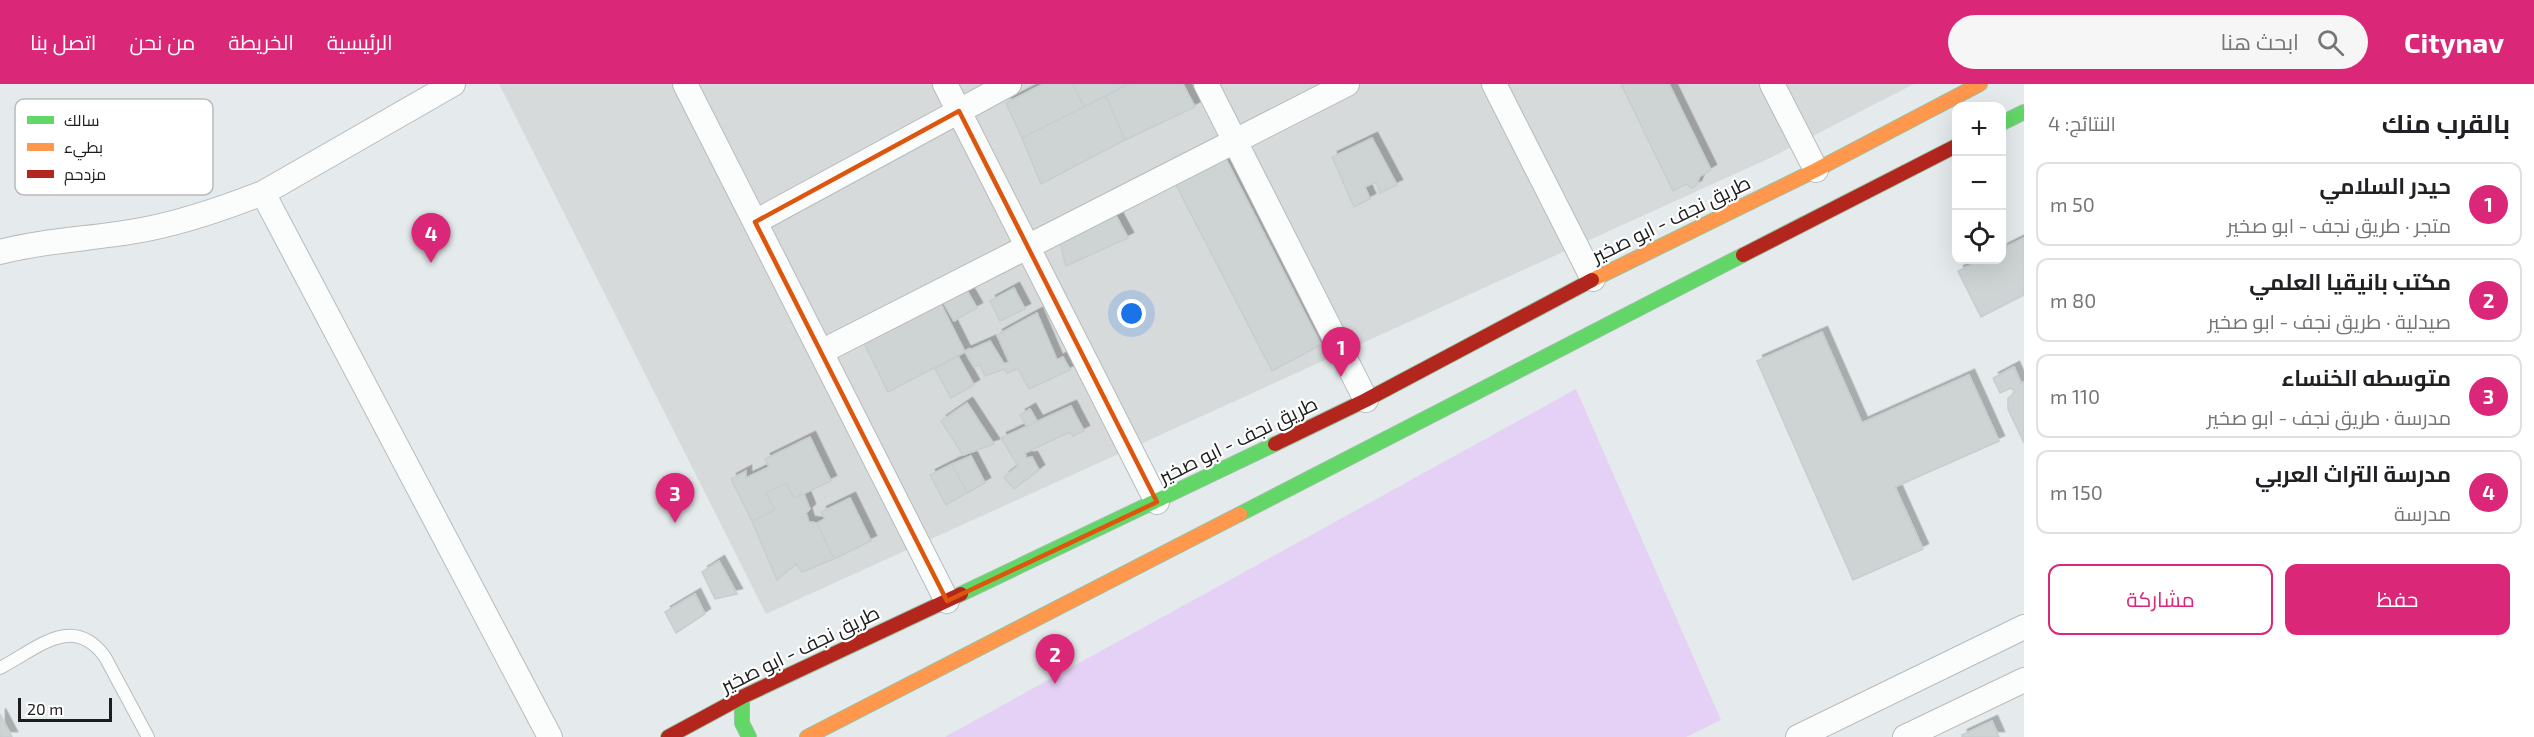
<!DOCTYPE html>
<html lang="ar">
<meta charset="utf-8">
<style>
body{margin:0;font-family:"Exo 2",Cairo,sans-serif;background:#f6f6f6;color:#202124;direction:rtl}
.controls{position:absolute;right:18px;top:18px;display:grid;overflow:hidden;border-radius:12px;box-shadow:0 6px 24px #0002}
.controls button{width:54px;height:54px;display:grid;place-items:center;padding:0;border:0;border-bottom:2px solid #e0e0e0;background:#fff;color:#202124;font:30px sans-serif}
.scale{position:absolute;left:18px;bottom:15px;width:94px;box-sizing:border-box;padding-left:6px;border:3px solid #1d1d1d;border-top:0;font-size:16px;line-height:21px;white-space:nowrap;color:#1d1d1d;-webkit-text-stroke:4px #fff;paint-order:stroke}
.you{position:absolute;left:1132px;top:230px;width:21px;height:21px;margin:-15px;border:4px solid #fff;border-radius:50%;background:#1a73e8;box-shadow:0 0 0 9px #1a73e833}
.badge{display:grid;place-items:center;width:39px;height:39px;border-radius:50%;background:#db2777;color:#fff;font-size:20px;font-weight:700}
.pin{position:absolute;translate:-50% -50px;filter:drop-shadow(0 2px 3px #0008)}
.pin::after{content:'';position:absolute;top:32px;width:21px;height:18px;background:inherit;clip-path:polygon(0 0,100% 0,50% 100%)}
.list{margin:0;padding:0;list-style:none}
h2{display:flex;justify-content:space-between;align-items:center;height:78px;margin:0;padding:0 24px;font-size:26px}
h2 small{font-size:20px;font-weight:400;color:#757577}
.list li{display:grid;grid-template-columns:39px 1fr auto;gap:18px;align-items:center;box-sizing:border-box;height:84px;margin:0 12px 12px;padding:0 12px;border:2px solid #e0e0e0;border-radius:12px}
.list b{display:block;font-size:22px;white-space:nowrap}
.list p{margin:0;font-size:20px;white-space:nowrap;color:#757577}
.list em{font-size:20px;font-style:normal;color:#757577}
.actions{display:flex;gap:12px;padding:18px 24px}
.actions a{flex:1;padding:14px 0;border:2px solid #db2777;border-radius:12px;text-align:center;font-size:21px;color:#db2777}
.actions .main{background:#db2777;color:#fff}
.icon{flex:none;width:33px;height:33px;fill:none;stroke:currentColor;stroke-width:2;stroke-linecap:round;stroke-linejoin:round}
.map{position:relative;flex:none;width:2024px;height:653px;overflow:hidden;direction:ltr}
header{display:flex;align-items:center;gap:36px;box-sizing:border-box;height:84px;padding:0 30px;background:#db2777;color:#fff}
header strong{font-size:28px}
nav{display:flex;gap:33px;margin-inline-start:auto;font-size:21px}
.search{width:420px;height:54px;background:#f6f6f6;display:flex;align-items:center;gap:15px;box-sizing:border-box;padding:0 21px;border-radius:33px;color:#757577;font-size:22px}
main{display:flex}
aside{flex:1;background:#fff}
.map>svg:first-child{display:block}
.residential{fill:#d7dada}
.park{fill:#e4d1f5}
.building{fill:#ced4d4;stroke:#c6cecf;stroke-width:1.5;filter:url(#shadow)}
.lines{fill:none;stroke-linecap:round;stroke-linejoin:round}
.lane-casing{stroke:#b8bbbc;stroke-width:14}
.street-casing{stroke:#b8bbbc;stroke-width:26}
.fast-casing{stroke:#99c2a4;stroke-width:16}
.slow-casing{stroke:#99c2a4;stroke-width:16}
.jam-casing{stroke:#99c2a4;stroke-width:16}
.lane{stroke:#fbfcfc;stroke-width:12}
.street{stroke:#fbfcfc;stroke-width:24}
.fast{stroke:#63d668;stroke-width:14}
.slow{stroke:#ff974d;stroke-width:14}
.jam{stroke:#b3261e;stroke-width:14}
.marked{fill:none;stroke:#de560d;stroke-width:4.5;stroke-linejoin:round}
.labels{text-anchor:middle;stroke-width:4.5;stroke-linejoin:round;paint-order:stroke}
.street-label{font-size:20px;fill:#1d1d1d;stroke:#fff}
.key{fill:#fff;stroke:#bbb;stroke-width:1.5}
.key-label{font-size:16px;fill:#1d1d1d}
</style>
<header>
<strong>Citynav</strong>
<div class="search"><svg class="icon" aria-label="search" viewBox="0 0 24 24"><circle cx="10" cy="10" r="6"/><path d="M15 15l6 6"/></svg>ابحث هنا</div>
<nav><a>الرئيسية</a><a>الخريطة</a><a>من نحن</a><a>اتصل بنا</a></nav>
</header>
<main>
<aside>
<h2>بالقرب منك<small>النتائج: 4</small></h2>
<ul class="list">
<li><span class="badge">1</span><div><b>حيدر السلامي</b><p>متجر · طريق نجف - ابو صخير</p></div><em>50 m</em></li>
<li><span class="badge">2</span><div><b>مكتب بانيقيا العلمي</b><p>صيدلية · طريق نجف - ابو صخير</p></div><em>80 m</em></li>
<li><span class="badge">3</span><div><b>متوسطه الخنساء</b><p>مدرسة · طريق نجف - ابو صخير</p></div><em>110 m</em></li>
<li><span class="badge">4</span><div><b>مدرسة التراث العربي</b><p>مدرسة</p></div><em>150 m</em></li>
</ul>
<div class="actions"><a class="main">حفظ</a><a>مشاركة</a></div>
</aside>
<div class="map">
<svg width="2024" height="653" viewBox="0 0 2024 653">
<defs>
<filter id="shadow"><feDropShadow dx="5.5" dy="-5.5" stdDeviation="0" flood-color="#0004"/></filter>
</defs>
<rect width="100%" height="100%" fill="#e5ebec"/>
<path class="residential" d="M499,0H1914L1770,74L766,530Z"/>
<path class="park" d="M1576,305L1721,636L1686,653H945Z"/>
<path class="building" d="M1043,0H1073L1084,23L1022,54L1006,19Z
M1073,0H1128L1084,23Z
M1128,0H1183L1195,23L1125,56L1106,12Z
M1621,0H1669L1711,86L1700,92L1696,102L1691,104L1686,100L1673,107Z
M1106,12L1125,56L1041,100L1022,54Z
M1372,54L1397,101L1380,109L1376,98L1365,103L1370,115L1354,123L1332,73Z
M1225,73L1321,261L1272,287L1175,99Z
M1112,124L1128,154L1066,182L1058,152Z
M2024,154V211L1981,233L1958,187L1981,176H2002V165Z
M965,203L977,224L954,237L942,216Z
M1014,204L1025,225L1000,237L990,217Z
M940,218L965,268L888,308L863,257Z
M1037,229L1057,276L1063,273L1070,286L1029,305L1018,285L1007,289L1004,285L985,292L980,281L974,283L965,268L990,257L1004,280L1009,278L997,251Z
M1822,248L1862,339L1969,291L1999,357L1895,403L1923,465L1853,496L1757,277Z
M958,272L974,301L951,314L935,285Z
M2014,283L2021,299L2024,298V359L2008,325V314L2015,308L2011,304L2000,309L1993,294Z
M967,319L994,360L963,371L941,337Z
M1071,322L1084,347L1073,352L1070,348L1025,369L1026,374L1032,373L1039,386L1014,405L1004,393L1018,382L1001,354Z
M1030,325L1037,337L1027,343L1020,331Z
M810,353L831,397L794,414L786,399L766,409L775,426L752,437L731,395L746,387V394L769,383L765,375Z
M971,372L985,399L967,409L952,380Z
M952,380L967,409L946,421L930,391Z
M786,399L794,414L804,410L810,425L806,429L809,438L817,439L834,475L802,488L796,480L777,496L752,437L775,426L766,409Z
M850,414L871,457L834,475L817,439L825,435L821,428Z
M719,477L737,510L715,515L702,488Z
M695,510L705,530L676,549L665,528Z
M0,630L12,653H0Z
M1992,637L1999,653H1962V651Z"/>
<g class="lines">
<g class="lane-casing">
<path id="lane" d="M0,584C38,564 73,529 105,573L148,653"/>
</g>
<g class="street-casing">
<path id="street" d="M685,0L947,517
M945,0L1157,418
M1206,0L1366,316
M1494,0L1593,195
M1772,0L1816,86
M263,109L550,653
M755,138L1009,0
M0,168C45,156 91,155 136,147C179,140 222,125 263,109L453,0
M821,268L1347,0
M1798,653L2024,543
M1905,653L2024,596"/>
</g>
<g class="fast-casing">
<path id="fast" d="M2002,39L2024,28
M1240,430L1743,171
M961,510L1275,360
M742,613V639L749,653"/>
</g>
<g class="slow-casing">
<path id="slow" d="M1592,196L1816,86L1980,0
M807,653L1240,430"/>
</g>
<g class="jam-casing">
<path id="jam" d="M1743,171L1956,62
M1275,360L1366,316L1592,196
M668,653L742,613L961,510"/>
</g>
<use href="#lane" class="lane"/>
<use href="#street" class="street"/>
<use href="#fast" class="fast"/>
<use href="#slow" class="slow"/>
<use href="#jam" class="jam"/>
</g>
<path class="marked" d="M959,27L1157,418L947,517L755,138Z"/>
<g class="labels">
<g class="street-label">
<text transform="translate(1671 135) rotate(-26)" y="7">طريق نجف - ابو صخير</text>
<text transform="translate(1238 356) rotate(-26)" y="7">طريق نجف - ابو صخير</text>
<text transform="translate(800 565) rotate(-26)" y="7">طريق نجف - ابو صخير</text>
</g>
</g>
<rect x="15" y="15" width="198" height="96" rx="9" class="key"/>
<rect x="27" y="32" width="27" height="8" fill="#63d668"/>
<rect x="27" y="59" width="27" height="8" fill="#ff974d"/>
<rect x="27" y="86" width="27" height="8" fill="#b3261e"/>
<g class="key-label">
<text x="64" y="42">سالك</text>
<text x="64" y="69">بطيء</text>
<text x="64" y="96">مزدحم</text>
</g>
</svg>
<div class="controls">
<button>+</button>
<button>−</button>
<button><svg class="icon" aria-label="locate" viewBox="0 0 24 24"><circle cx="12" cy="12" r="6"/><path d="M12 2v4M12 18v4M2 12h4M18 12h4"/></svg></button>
</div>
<div class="scale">20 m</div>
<div class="you"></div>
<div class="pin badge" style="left:1341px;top:293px">1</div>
<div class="pin badge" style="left:1055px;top:600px">2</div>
<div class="pin badge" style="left:675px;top:439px">3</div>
<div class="pin badge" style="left:431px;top:179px">4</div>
</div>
</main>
